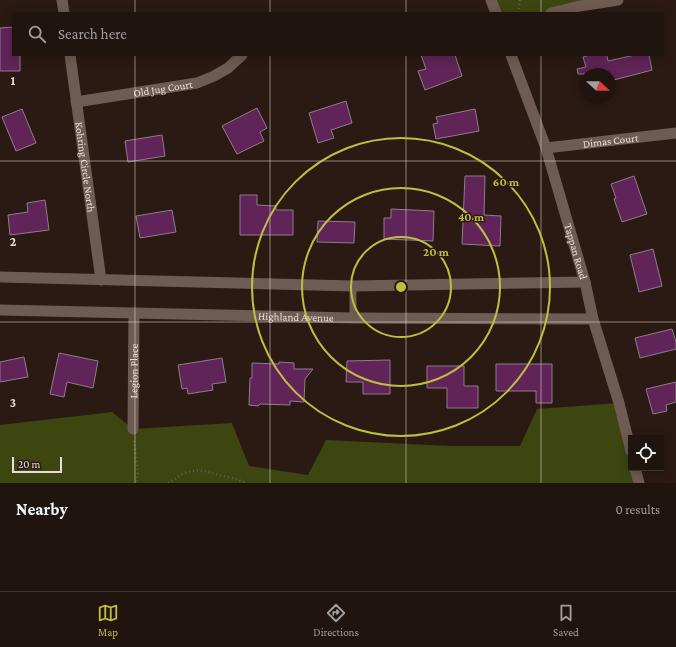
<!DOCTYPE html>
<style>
body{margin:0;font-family:"Crimson Pro",serif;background:#281d17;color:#f1f3f6}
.controls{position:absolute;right:12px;bottom:12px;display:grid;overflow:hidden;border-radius:0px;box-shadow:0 2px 10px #0003}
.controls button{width:36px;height:36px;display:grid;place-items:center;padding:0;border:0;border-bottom:1px solid #3d332e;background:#20140e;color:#f1f3f6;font:20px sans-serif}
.compass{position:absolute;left:580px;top:68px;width:36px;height:36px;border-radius:50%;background:#20140e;box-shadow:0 2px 10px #0003;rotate:111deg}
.scale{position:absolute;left:12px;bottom:10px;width:50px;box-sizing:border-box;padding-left:4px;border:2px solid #e8ddd8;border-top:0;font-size:11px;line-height:14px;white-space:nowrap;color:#e8ddd8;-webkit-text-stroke:3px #2a1a13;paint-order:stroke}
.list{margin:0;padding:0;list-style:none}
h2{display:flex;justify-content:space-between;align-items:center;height:52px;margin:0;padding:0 16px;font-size:17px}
h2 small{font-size:13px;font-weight:400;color:#a29e9e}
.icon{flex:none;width:22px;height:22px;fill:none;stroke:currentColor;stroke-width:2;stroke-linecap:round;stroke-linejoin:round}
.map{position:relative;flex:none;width:676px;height:483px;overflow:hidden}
.search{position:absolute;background:#20140e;box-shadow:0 2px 10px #0003;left:12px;right:12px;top:12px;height:44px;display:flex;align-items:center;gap:10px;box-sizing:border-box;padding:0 14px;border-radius:0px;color:#a29e9e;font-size:15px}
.sheet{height:108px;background:#20140e}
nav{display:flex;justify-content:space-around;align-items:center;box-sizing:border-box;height:56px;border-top:1px solid #3d332e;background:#20140e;font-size:11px;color:#a29e9e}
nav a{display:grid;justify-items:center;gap:2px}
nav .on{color:#bebf42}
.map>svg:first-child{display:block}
.green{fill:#3d4510}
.building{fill:#602458;stroke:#8e7d8a}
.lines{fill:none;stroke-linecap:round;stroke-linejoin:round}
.path{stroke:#695a54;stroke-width:2.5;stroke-dasharray:1 3;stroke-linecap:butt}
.service{stroke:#6e5b53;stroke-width:7}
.minor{stroke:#6e5b53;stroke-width:11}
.tertiary{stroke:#6e5b53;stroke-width:11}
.grid{fill:none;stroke:#e8ddd8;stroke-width:1;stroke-opacity:0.55}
.ring{fill:none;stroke:#bebf42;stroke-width:2}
.labels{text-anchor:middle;stroke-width:3;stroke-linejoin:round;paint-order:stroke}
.street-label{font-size:11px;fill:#e8ddd8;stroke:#2a1a13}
.grid-label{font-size:13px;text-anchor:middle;font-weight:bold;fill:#e8ddd8;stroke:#2a1a13;stroke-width:3;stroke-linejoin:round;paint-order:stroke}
.centre{fill:#bebf42;stroke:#2a1a13;stroke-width:2}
.ring-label{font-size:12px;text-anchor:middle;font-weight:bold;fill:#bebf42;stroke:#2a1a13;stroke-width:3;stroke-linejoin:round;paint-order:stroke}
</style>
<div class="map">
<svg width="676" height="483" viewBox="0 0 676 483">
<rect width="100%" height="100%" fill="#2a1a13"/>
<path class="green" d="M491,0H580V6L551,13H496Z
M619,403L631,451V468L639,483H0V425L112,412L133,429L232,423L249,466L308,475L326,440L451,446H520L537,409Z"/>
<path class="building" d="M13,27V55H20V71H0V28Z
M421,55H455L462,76L425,90L418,71L426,69Z
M590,55H607L608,61L635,55H649L652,70L610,81V74H578L577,69L586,67L583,57Z
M346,101L352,123L331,130L334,138L318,143L309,113Z
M257,108L267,128L260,132L264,141L237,154L222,126Z
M22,109L36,143L16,151L2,117Z
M475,109L479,131L436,139L433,124L438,123L436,117Z
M162,135L165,156L128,162L125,141Z
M465,176H485L484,215L501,216L500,246L462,244Z
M634,176L647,214L622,222L614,199L616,198L611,184Z
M240,195H257V205L276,206V210H293V235H240Z
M45,200L49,230L10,235L8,215L28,212L27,203Z
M391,209L434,211L433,241L384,239V218H391Z
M172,210L176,232L140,238L136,216Z
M318,221L355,222L354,243L317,242Z
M653,249L662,286L639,292L630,255Z
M672,329L676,342V349L640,358L635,338Z
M59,353L98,361L93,388L67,382L64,397L50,394Z
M24,357L28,377L0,382V362Z
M222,358L226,382L212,384L213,390L188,394L187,388L182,389L178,365Z
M390,360V394H363V382H346L347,361Z
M279,362L294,363V369H313L305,379L304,402L290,401V405L260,404L258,406L249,405L250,378H252V363L279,364Z
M496,364H552V403H536V391H496Z
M427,366H464V386H478V408H447V388H427Z
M676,382V402L666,405L667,411L653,414L646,389Z"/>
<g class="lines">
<path class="path" d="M518,13L520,0
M134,441L138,472L136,483
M168,483L184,473L199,470L236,479L246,483"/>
<path class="service" d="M353,286V318"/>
<g class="minor">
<path d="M62,0L64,13"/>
<path d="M551,13L580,6L618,0"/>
<path id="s1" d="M70,55L101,280"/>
<path id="s2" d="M76,102L197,83L214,76L228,68L242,55"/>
<path id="s3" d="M546,148L676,133"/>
<path d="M0,277L353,286L585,282"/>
<path id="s4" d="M0,310L353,318L593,319"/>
<path id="s5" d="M133,429L134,313"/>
</g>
<g class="tertiary">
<path d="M491,0L496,13"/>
<path id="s6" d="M511,55L546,148L585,282L593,319L619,403L631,451"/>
<path d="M635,468L639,483"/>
</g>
</g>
<path class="grid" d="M135,0V13M270,0V13M406,0V13M541,0V13M135,55V483M270,55V483M406,55V483M541,55V483M0,161H676M0,322H676"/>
<g class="ring">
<circle cx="401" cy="287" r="50"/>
<circle cx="401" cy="287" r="99"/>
<circle cx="401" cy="287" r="149"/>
</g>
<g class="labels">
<g class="street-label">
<text dy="4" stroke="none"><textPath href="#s2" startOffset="88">Old Jug Court</textPath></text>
<text dy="4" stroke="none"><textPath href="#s3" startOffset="65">Dimas Court</textPath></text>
<text dy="4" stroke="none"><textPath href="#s1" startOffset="113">Kohring Circle North</textPath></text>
<text dy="4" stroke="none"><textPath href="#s6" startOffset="207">Tappan Road</textPath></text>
<text dy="4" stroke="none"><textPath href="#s4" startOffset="296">Highland Avenue</textPath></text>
<text dy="4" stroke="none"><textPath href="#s5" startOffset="58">Legion Place</textPath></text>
</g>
</g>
<g class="grid-label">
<text x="13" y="85">1</text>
<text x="13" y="246">2</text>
<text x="13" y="407">3</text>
</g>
<circle cx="401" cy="287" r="6" class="centre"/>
<g class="ring-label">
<text x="506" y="186">60 m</text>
<text x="471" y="221">40 m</text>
<text x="436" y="256">20 m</text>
</g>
</svg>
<div class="controls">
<button><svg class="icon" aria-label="locate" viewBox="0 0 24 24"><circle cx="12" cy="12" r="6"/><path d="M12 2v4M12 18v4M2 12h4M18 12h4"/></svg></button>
</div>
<svg class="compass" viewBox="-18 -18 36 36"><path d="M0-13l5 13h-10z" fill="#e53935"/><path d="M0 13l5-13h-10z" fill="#a29e9e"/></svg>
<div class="scale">20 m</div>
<div class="search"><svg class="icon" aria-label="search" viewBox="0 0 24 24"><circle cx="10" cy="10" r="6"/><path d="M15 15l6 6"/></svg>Search here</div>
</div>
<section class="sheet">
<h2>Nearby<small>0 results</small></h2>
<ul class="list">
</ul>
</section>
<nav>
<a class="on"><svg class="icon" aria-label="map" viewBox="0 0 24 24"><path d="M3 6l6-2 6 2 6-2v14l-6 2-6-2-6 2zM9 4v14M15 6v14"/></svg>Map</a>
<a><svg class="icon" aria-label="directions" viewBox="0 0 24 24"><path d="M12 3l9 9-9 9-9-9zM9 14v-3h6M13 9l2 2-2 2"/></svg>Directions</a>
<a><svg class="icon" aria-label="saved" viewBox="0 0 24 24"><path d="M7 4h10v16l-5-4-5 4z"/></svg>Saved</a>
</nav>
